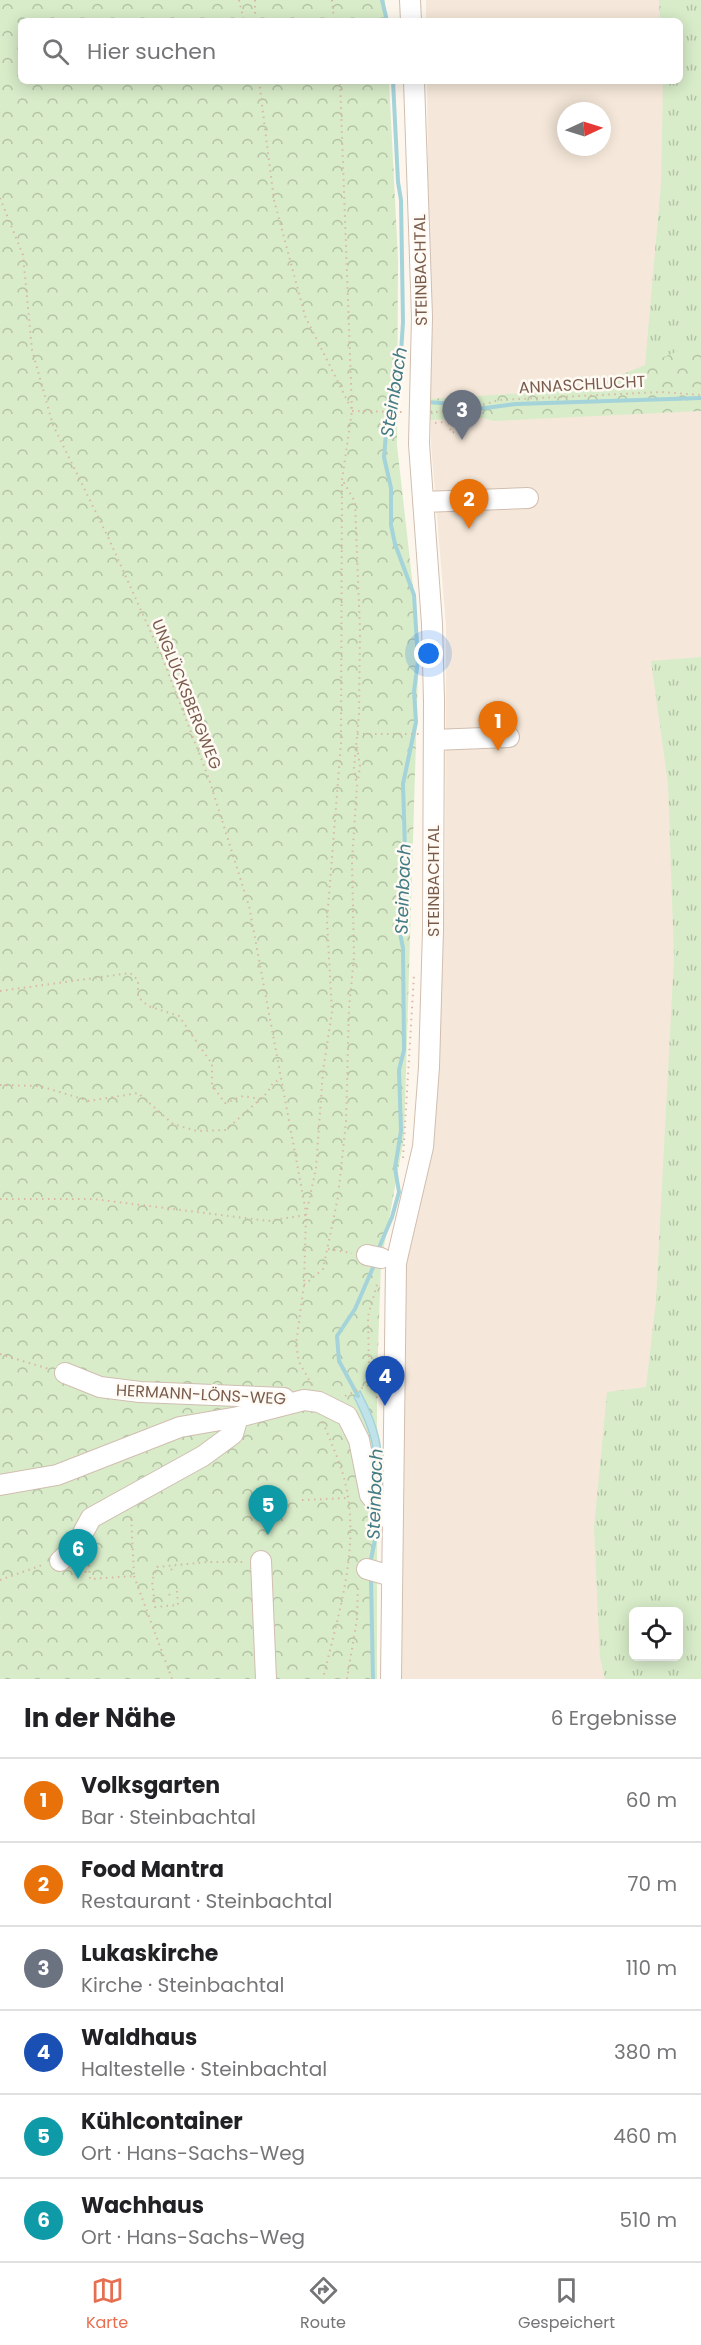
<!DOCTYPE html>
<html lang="de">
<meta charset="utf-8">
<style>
body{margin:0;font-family:Poppins,sans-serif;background:#f6f6f6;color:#202124}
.controls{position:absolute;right:18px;bottom:18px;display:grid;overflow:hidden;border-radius:9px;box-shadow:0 3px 15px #0003}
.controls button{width:54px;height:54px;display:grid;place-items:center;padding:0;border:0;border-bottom:2px solid #e0e0e0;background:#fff;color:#202124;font:30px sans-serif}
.compass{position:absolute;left:557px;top:102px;width:54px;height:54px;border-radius:50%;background:#fff;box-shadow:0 3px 15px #0003;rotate:86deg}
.you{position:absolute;left:429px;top:654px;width:21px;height:21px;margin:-15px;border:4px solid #fff;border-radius:50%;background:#1a73e8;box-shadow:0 0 0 9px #1a73e833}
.badge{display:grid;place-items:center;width:39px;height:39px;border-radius:50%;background:#e76f51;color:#fff;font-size:20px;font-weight:700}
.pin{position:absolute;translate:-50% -50px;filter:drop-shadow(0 2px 3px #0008)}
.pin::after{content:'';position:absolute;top:32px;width:21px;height:18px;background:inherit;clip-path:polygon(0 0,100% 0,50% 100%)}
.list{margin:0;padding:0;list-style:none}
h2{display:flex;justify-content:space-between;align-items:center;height:78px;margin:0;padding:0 24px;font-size:26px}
h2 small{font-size:20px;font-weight:400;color:#757577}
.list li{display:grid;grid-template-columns:39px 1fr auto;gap:18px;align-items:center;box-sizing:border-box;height:84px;padding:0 24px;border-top:2px solid #e0e0e0}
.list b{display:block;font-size:22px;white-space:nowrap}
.list p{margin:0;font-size:20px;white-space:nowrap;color:#757577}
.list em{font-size:20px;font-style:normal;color:#757577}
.icon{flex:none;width:33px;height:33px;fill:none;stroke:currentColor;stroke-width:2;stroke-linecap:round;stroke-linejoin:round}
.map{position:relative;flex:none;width:701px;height:1679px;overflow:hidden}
.search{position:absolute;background:#fff;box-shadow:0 3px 15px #0003;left:18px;right:18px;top:18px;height:66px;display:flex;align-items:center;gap:15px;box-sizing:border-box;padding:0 21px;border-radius:9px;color:#757577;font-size:22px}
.sheet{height:582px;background:#fff}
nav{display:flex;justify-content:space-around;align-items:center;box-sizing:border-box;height:84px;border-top:2px solid #e0e0e0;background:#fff;font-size:16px;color:#757577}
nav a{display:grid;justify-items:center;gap:3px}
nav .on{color:#e76f51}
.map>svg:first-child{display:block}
.residential{fill:#f5e8da;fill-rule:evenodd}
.grass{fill:url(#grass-tufts);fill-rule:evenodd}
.forest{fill:url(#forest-crowns)}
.water{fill:#bfe3e8;stroke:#a5d3da;stroke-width:1.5}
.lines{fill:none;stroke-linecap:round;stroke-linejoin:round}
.stream{stroke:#a5d3da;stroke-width:4}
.minor-casing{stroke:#d1beb0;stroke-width:22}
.path{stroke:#d9b8a5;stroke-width:2;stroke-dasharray:1.5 4.5;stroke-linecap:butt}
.minor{stroke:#fff;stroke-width:20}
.labels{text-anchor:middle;stroke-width:5;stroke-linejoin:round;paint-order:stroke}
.street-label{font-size:16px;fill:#7a5c4d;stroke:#fffaf3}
.water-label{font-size:18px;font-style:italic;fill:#437c86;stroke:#fffaf3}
</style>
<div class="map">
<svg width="701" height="1679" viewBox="0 0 701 1679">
<defs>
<pattern id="grass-tufts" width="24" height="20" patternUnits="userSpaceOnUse" patternTransform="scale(1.5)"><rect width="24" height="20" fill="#d8ecc9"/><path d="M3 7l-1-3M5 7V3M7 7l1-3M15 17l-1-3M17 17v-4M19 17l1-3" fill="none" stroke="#b4c2a5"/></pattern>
<pattern id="forest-crowns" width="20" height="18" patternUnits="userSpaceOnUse" patternTransform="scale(1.5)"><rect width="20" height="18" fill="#d8ecc9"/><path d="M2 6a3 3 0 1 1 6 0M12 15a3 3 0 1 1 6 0" fill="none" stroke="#b4c2a5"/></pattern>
</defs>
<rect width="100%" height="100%" fill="#fdf6ec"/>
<path class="residential" d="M426,0H701V1679H398L403,1265L436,1069L445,881L446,626L431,444L427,81H680V21H426ZM566,111H602V147H566ZM634,1612H678V1656H634Z"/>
<path class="grass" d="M659,0H701V344L645,365L661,184L663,81H680V21H660Z
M701,657V1679H605L600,1658L594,1528L607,1392L646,1387L656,1300L674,957L668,784L651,661ZM634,1612H678V1656H634Z"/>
<path class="forest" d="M0,0H385L386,21H21V81H389L398,259L397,445L419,641L404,1138L381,1263L377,1380V1679H0Z
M695,344H701V411L494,421L483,418L429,420L428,399L573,390L609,380Z"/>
<path class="water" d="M360,1391C382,1432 382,1449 383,1495L374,1491C375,1446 374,1437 354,1397Z"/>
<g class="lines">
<path class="stream" d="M382,0L387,21
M427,402L468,405
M478,409L516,404L701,398
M378,1250L392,1217L399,1192L395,1168L401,1131L399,1070L404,1050L403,948L400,933L405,850L403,784L416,722L414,691L418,661L414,595L395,544L391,525V488L384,457L388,410L400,368L403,322L401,200L398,182L393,81
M358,1396L339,1361L337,1336L355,1309L375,1263
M370,1564L375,1540L371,1519L374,1510
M371,1578L373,1679"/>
<g class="minor-casing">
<path id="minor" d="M410,0L411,21
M423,502L528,498
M434,740L509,737
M367,1255L381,1258
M65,1373L100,1387L140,1392L284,1398
M0,1485L57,1475L180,1427L238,1417L304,1400L319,1402L347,1416L359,1440L370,1495L393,1523
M60,1561L76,1546L91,1518L203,1456L233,1434L238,1417
M261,1561L266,1679
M367,1569L391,1576
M391,1679L396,1263L423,1147L429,1067L433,930L434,701L432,624L419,444L422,317L414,81"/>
</g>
<path class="path" d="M239,0L244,21
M255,0V21
M332,0L334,21
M259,81L274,200L305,316L351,408
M0,198L23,255L32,350L53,425L108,537L162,657L209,779L249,906L306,1212
M352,411L403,412
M436,412L466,410L499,400L661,392L701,395
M435,423L462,420L466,410
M449,423L451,433L454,432
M357,734H419
M357,747L360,766L358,780
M0,991L130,973L138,980V997L148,1006L179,1016L212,1064V1085L225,1103L243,1096L261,1099
M0,1085L40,1086L89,1101L138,1093L173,1124L197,1131L226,1130L267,1093L273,1083L281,1079
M403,1158L414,975
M0,1199H93L268,1221L306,1215
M328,1249L352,1253
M304,1285L323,1269L338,1197L346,1122L349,1008L354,957L352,861L357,786L354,768L359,715L360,631L355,502L343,481
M0,1354L49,1369
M312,1385L299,1362L296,1344L304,1285L306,1215L316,1168L323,1071L332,1012L327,921L341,743L342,480L352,411L340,81
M345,1396L375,1382
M377,1398L369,1368L368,1316L378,1281
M323,1422C330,1441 339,1459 344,1478C362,1545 338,1614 323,1679
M302,1500L347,1498
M85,1565L86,1577
M89,1565L90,1579L134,1576L131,1514
M171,1569L172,1570
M134,1576L172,1679
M0,1580L45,1564
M177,1591L178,1605L155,1607L152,1581L157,1567L208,1562H246
M169,1594L170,1596
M347,1679L357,1619L358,1584"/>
<use href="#minor" class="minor"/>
</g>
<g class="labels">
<g class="street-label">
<text transform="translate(420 270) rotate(-91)" y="6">STEINBACHTAL</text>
<text transform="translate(582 384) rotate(-3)" y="6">ANNASCHLUCHT</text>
<text transform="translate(187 694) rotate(68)" y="6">UNGLÜCKSBERGWEG</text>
<text transform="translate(433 881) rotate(-90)" y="6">STEINBACHTAL</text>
<text transform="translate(201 1394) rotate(3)" y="6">HERMANN-LÖNS-WEG</text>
</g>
<g class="water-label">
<text transform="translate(394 392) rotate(-81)" y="6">Steinbach</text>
<text transform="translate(403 889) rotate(-88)" y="6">Steinbach</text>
<text transform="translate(375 1494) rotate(-88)" y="6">Steinbach</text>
</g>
</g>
</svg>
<div class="controls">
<button><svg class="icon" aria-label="locate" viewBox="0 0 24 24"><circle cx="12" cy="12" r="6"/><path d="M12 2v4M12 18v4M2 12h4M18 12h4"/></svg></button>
</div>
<svg class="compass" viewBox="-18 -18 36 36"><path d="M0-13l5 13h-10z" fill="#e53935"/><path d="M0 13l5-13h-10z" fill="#757577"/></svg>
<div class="you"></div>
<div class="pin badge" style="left:498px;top:751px;background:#e8710a">1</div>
<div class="pin badge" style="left:469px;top:529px;background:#e8710a">2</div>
<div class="pin badge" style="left:462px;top:440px;background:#6b7280">3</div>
<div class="pin badge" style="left:385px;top:1406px;background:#1a4fb4">4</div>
<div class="pin badge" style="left:268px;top:1535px;background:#0f9aa8">5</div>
<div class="pin badge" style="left:78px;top:1579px;background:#0f9aa8">6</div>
<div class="search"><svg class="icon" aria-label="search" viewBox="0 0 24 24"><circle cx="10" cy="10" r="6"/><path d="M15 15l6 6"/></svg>Hier suchen</div>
</div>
<section class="sheet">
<h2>In der Nähe<small>6 Ergebnisse</small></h2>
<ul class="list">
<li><span class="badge" style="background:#e8710a">1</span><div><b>Volksgarten</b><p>Bar · Steinbachtal</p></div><em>60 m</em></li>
<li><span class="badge" style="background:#e8710a">2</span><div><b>Food Mantra</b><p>Restaurant · Steinbachtal</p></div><em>70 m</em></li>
<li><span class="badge" style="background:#6b7280">3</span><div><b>Lukaskirche</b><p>Kirche · Steinbachtal</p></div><em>110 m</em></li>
<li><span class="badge" style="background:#1a4fb4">4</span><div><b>Waldhaus</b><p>Haltestelle · Steinbachtal</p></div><em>380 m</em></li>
<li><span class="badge" style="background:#0f9aa8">5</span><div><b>Kühlcontainer</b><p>Ort · Hans-Sachs-Weg</p></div><em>460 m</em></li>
<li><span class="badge" style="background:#0f9aa8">6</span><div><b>Wachhaus</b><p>Ort · Hans-Sachs-Weg</p></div><em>510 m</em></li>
</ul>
</section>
<nav>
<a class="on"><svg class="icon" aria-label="map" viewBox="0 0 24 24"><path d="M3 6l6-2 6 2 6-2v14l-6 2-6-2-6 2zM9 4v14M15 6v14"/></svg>Karte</a>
<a><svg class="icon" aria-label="directions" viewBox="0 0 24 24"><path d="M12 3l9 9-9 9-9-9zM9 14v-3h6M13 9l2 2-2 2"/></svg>Route</a>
<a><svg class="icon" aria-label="saved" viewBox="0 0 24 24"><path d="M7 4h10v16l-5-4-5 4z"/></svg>Gespeichert</a>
</nav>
